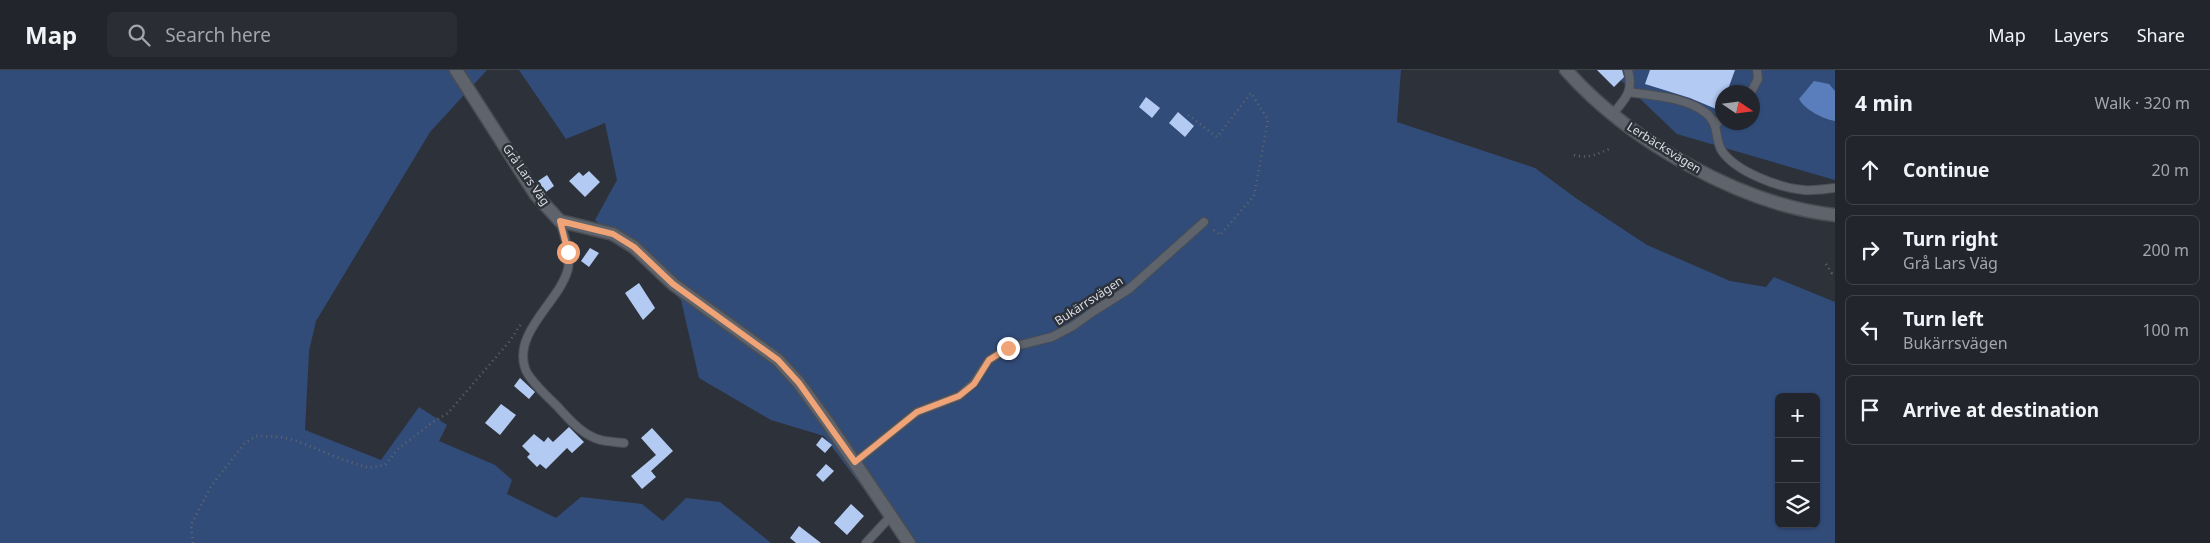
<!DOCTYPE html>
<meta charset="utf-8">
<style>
body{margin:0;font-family:"Noto Sans",sans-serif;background:#2a2e34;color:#f1f3f6}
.controls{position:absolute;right:15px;bottom:15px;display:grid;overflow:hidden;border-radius:8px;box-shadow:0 1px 4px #0004}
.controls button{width:45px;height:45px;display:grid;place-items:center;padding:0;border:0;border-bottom:1px solid #3f4348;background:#22262c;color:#f1f3f6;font:25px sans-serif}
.compass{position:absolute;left:1715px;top:15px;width:45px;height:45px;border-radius:50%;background:#22262c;box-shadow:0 1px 4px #0004;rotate:103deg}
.stop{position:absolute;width:15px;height:15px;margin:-11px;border:4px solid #efa376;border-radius:50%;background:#fff}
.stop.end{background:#efa376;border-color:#fff;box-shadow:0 1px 5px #0008}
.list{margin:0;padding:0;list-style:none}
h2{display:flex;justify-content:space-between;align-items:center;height:65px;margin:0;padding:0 20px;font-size:21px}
h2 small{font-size:16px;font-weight:400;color:#a2a5a9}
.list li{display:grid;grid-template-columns:32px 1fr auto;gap:15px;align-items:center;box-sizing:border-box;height:70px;margin:0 10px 10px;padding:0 10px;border:1px solid #3f4348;border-radius:8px}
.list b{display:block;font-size:19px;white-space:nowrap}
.list p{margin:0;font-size:16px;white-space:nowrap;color:#a2a5a9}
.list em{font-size:16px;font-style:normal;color:#a2a5a9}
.icon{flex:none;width:28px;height:28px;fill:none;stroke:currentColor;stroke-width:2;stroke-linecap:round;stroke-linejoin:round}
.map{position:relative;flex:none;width:1835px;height:473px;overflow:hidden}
header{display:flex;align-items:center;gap:30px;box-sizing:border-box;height:70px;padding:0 25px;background:#22262c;border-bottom:1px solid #3f4348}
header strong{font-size:24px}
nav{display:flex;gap:28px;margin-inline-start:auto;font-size:18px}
.search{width:350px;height:45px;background:#2a2e34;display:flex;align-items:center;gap:12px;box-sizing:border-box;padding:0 18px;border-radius:8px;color:#a2a5a9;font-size:19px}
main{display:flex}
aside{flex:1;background:#22262c}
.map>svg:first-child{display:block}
.green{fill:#324c7a;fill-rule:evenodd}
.water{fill:#5a7dbc}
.building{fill:#b3caf3}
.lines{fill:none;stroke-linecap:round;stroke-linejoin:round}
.service-casing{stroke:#494d53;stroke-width:10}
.minor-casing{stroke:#494d53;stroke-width:15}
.tertiary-casing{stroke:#494d53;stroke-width:15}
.path{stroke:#61666d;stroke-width:2.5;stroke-dasharray:1 4;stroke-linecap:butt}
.service{stroke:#5e636c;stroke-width:8}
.minor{stroke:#5e636c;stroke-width:12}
.tertiary{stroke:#5e636c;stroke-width:12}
.route{stroke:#efa376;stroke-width:6}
.labels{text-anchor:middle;stroke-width:5;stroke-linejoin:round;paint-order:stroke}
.street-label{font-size:12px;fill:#dadde3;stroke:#2d323a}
</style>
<header>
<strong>Map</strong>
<div class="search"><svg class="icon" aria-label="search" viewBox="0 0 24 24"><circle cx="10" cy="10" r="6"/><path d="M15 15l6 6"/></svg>Search here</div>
<nav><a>Map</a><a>Layers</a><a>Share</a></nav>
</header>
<main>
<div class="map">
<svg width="1835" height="473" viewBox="0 0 1835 473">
<rect width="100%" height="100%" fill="#2d323a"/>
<path class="green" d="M0,0H487L430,62L316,251L309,281L305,360L381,390L419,337L447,355L439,371L495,395L512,410L507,424L556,448L581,427L642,434L663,451L686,428L720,432L771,473H0Z
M519,0H1401L1397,52L1535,98L1577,129L1647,175L1730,211L1766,217L1774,207L1835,232V473H904L824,366L771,350L699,308L681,230L625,175L595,150L617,110L605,53L566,69ZM1779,327H1816V454H1779Z
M1610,0H1835V110L1677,64ZM1722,22H1752V52H1722Z"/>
<path class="water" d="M1814,11L1829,14L1835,21V51C1823,49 1805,40 1799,29Z"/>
<path class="building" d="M1597,0H1622L1624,7L1614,17Z
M1650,0H1735L1727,22H1722L1721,41L1690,28L1645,14Z
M1146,27L1160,38L1152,48L1139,37Z
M1178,42L1194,56L1185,67L1169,53Z
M589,101L600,112L585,127L569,111L579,102L583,106Z
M547,105L554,116L546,122L538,111Z
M590,178L599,183L589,197L581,191Z
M639,213L655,238L643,250L625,223Z
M520,308L535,322L529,329L514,316Z
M501,334L516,345L500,365L485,353Z
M569,357L584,372L572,383L567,378L546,399L540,394L537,397L527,387L530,384L522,376L534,364L544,372L548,367L553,372Z
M652,358L673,381L651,401L656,407L642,419L631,406L656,385L641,368Z
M822,367L832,375L825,383L816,375Z
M826,394L834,401L823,412L816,405Z
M851,434L864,446L847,465L834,453Z
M799,456L821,473H796L790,468Z"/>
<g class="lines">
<g class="service-casing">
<path id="service" d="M1629,22C1654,26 1685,27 1706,43C1720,54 1714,69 1722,81C1736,102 1780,118 1804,120C1814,121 1825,119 1835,118
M1751,22L1758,9L1757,0
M1612,45C1625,29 1634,22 1628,0
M1716,55L1722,46
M560,151C564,166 571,183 568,199C560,231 513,262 525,298C528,309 548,327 557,336C569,349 583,366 601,370C608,372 617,372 624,373
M855,392L917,342L959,326L974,313L989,290L1008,278L1052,267L1073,256L1094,241L1129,219L1204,152
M866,473L890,447"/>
</g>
<g class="minor-casing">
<path id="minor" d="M456,0L536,125L560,151L613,164L634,177L673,214L778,290L799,313L828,353L909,473"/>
</g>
<g class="tertiary-casing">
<path id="tertiary" d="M1566,0C1628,70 1741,135 1835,145"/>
</g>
<path class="path" d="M1188,45L1217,67L1251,23L1268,50L1254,126L1220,165L1211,158
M1574,85C1588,89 1598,84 1611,78
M1826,194L1832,203L1835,201
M193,473L191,455L211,416L244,374L256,366L281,367L297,371L344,390L369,398L385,395L398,379L433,352L448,343L509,272L521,254"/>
<use href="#service" class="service"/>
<use href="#minor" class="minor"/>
<use href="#tertiary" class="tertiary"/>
</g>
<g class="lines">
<path class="route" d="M568,182L560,151L613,164L634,177L673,214L778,290L799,313L855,392L917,342L959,326L974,314L989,290L1008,278"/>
</g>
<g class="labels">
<g class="street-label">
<text transform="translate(1664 78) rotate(32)" y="4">Lerbäcksvägen</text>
<text transform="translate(526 105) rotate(55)" y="4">Grå Lars Väg</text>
<text transform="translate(1089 231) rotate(-33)" y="4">Bukärrsvägen</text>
</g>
</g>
</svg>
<div class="controls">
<button>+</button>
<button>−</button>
<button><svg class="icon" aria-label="layers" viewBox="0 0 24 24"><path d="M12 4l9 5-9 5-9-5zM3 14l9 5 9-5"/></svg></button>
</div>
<svg class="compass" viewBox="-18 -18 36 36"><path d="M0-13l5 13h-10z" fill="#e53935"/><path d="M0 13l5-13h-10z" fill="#a2a5a9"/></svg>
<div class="stop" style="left:568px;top:182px"></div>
<div class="stop end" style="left:1008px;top:278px"></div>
</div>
<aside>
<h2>4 min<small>Walk · 320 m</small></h2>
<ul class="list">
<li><svg class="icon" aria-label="ahead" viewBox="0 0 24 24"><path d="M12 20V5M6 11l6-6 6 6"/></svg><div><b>Continue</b></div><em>20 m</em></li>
<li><svg class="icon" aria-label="right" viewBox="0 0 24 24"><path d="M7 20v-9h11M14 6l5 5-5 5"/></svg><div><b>Turn right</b><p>Grå Lars Väg</p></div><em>200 m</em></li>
<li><svg class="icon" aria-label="left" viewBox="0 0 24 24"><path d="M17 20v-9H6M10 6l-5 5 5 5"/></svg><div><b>Turn left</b><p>Bukärrsvägen</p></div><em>100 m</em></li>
<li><svg class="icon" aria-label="arrive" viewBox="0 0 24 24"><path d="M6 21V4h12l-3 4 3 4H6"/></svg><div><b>Arrive at destination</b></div></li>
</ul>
</aside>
</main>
